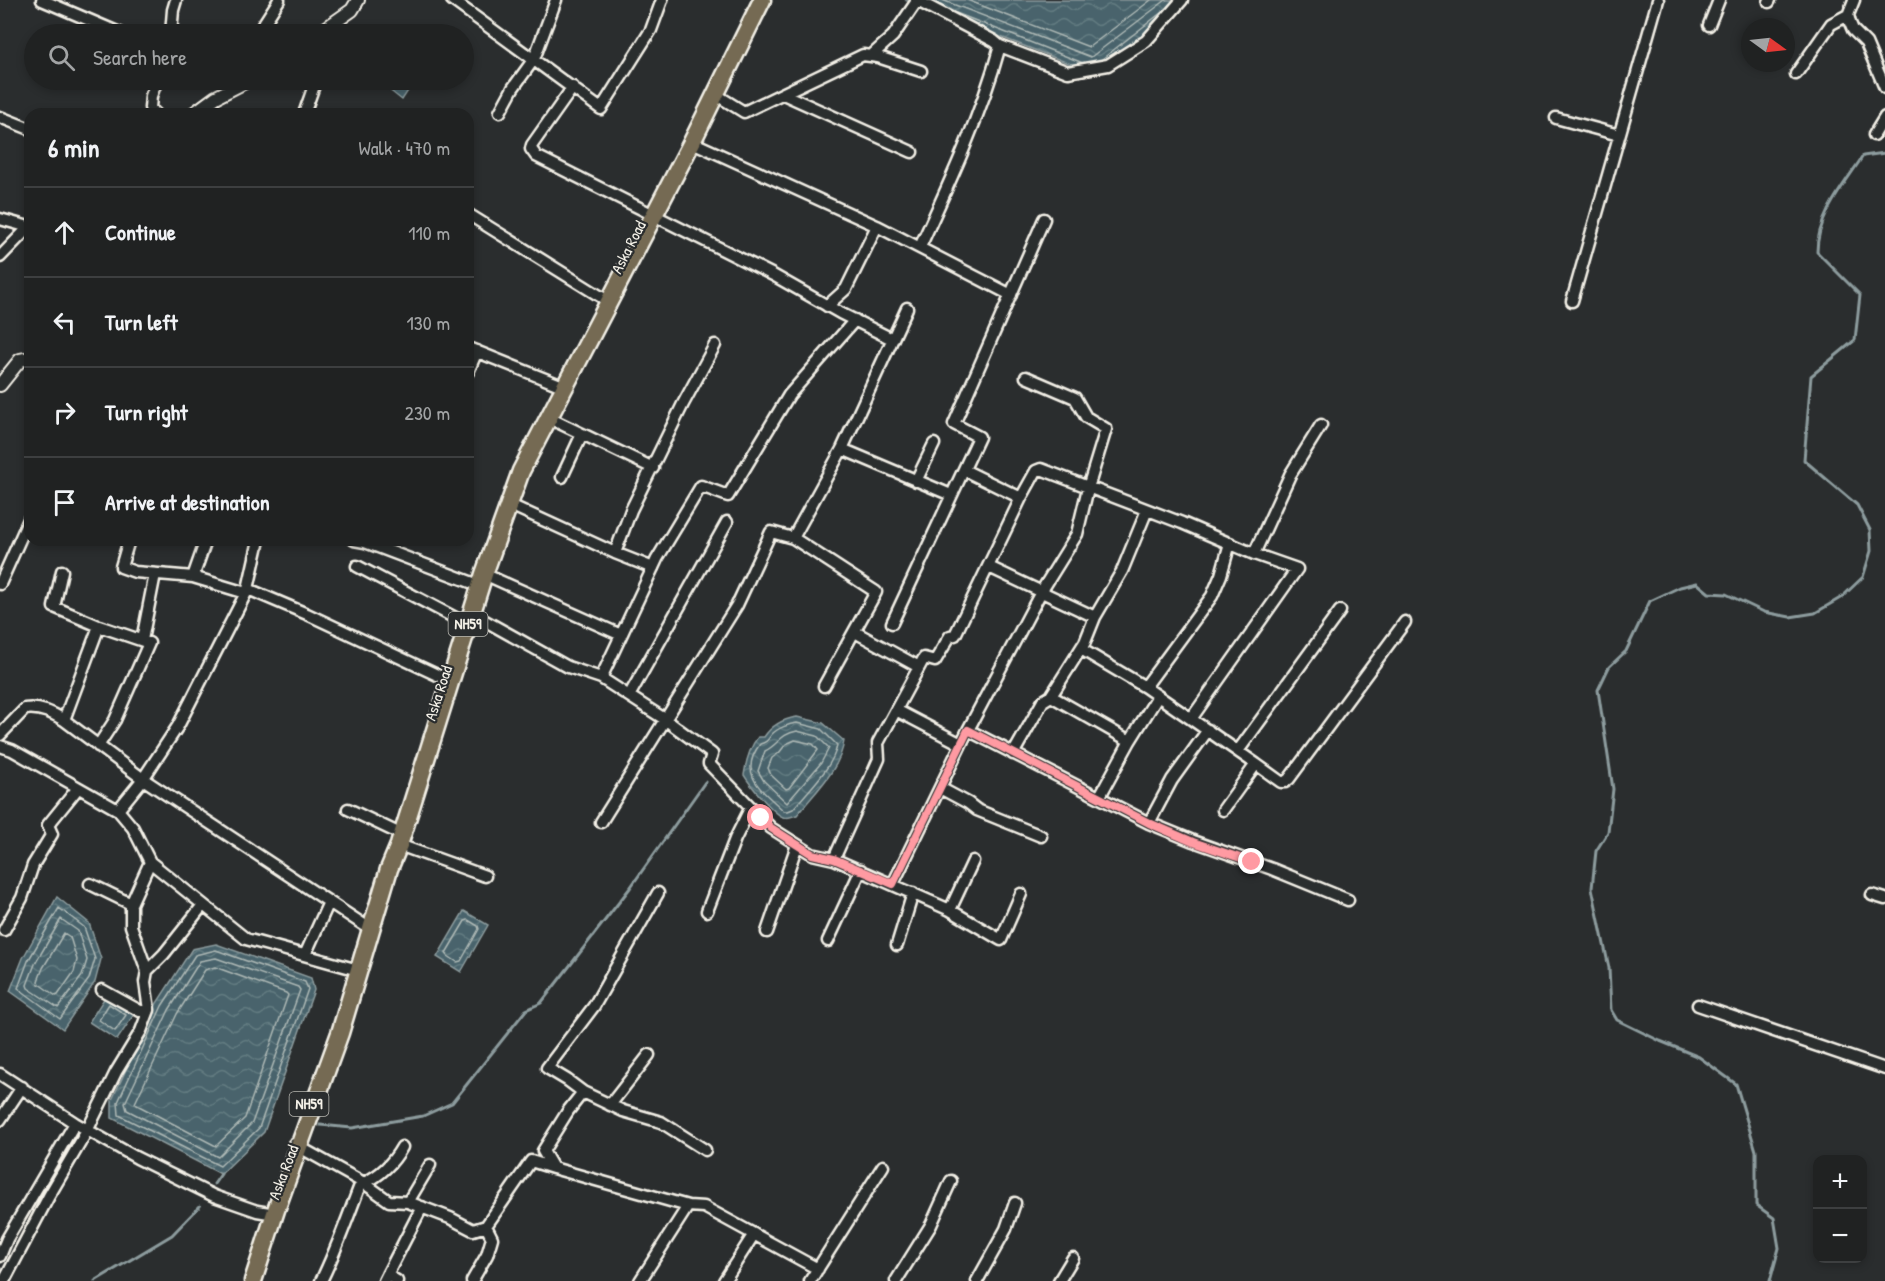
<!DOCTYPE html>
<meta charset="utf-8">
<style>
body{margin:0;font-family:"Patrick Hand",sans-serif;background:#282a2a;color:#f1f3f6}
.controls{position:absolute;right:18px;bottom:18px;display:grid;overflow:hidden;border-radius:12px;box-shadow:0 3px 9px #0003}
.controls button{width:54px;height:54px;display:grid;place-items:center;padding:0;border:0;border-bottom:2px solid #3d3f40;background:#202222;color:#f1f3f6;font:30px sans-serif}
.compass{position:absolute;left:1741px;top:18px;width:54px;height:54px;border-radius:50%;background:#202222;box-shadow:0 3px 9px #0003;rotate:105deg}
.stop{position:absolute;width:18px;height:18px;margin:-14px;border:4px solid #ff9aa2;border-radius:50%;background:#fff}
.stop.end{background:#ff9aa2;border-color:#fff;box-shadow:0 2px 6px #0008}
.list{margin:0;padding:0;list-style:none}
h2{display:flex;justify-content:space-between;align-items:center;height:78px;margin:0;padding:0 24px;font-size:26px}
h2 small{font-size:20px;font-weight:400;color:#a2a4a5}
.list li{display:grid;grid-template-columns:39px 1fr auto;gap:18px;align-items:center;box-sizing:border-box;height:90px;padding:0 24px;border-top:2px solid #3d3f40}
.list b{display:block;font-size:22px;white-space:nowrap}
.list em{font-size:20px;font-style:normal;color:#a2a4a5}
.icon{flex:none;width:33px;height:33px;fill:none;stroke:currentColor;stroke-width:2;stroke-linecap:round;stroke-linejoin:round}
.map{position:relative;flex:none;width:1885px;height:1281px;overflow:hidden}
.search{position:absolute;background:#202222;box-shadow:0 3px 9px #0003;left:24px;top:24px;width:450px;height:66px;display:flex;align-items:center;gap:15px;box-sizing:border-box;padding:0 21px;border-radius:33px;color:#a2a4a5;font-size:22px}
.panel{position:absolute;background:#202222;box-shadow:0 3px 9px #0003;left:24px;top:108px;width:450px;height:438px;border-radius:18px}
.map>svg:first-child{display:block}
.water{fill:url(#water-waves);stroke:#8d9c9e;stroke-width:1.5}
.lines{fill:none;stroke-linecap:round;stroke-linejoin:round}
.shore{stroke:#afb9b6;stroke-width:1.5}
.stream{stroke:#8d9c9e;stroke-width:3}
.minor-casing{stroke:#f4f1e8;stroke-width:15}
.tertiary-casing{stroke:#f4f1e8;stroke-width:16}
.trunk-casing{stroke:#f4f1e8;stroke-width:21}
.minor{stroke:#2a2d2e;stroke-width:10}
.tertiary{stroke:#2a2d2e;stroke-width:12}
.trunk{stroke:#746b52;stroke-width:16}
.route{stroke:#ff9aa2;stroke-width:8}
.labels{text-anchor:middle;stroke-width:4.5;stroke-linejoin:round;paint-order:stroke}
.shield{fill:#2a2d2e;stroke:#b7b6b0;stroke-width:1.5}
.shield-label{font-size:15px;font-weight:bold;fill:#f4f1e8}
.street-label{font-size:16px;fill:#f4f1e8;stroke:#2a2d2e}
</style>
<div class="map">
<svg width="1885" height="1281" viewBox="0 0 1885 1281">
<defs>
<pattern id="water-waves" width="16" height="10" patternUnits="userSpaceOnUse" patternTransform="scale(1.5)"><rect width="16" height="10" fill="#48646c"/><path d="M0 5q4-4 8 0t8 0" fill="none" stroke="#637b81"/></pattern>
</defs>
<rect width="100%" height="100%" fill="#2a2d2e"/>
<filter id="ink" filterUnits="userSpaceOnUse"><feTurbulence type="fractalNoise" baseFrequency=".0167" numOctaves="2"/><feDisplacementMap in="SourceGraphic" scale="12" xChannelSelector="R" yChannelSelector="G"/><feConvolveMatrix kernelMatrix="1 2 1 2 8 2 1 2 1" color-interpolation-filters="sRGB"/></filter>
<g filter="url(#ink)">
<path class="water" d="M905,0H1188L1094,73Z
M377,80H415L402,100Z
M797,717L823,723L844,741C840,770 815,792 797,815C792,816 788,819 783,817C773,813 750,785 744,775C746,761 749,748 758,737H764C772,725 783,719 797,717Z
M57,897L89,923L101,959L95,982L63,1029L10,991L23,958Z
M464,911L488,925L461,972L437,957Z
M216,944L311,978L314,990L264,1132L221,1174L112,1118V1100L157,1003L192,949Z
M107,994L135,1013L117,1040L89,1022Z"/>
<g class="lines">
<path class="shore" d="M942,0L1091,57L1166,0
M967,0L1089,47L1151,0
M956,13L1083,63
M1102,59L1162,12
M797,723L821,729L837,745C834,766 807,792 793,809L788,811H784C762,790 737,775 760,744C768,742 768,739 772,734C778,728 789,724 797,723Z
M797,731L817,736L829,748L821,763L787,803L764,781L758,771L765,751C778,745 780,734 797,731Z
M795,740L813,744L818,750L789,788L786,789L771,775L768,768L772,758L779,753L786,744Z
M59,908L84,927L95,959L89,979L60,1019L18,988L28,961Z
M61,919L78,931L87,960L82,976L58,1008L28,988L27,985L35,964Z
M468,920L478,926L479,929L461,961L457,962L448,956L446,953L465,921Z
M64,933L70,937L77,960L74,972L58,995L56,996L39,984L38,981L43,968Z
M216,950L305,982L308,989L259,1128L220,1166L119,1115L118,1102L162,1006L195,955Z
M216,958L298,987L300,990L252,1123L218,1157L127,1110L125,1103L169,1010L200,961Z
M215,967L286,993L288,995L245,1118L216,1146L137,1105L135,1103L177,1014L205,970Z
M109,1004L126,1015L115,1031L99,1020Z"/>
<path class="stream" d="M320,1125L352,1128L423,1116L452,1103L526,1010L541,1003L630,888L705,782
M214,1184L221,1174
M95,1281L172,1235L200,1206
M1770,1281L1779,1248L1774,1218L1756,1205V1151L1736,1084L1699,1057L1660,1041L1617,1020L1611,1010L1609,968L1592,888L1596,851L1608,832L1613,789L1598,690L1609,667L1626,651L1650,601L1680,587L1697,583L1709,593L1726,594L1764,612L1790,617L1815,613L1842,597L1863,577L1871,551L1870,530L1857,505L1804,460L1811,376L1855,340L1860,295L1817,252C1817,216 1844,185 1863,156L1885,153"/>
<g class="minor-casing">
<path id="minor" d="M42,0L122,34
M452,0L601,109L651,30L662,0
M916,0L994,41L1000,46L1068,72L1108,65L1146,41L1182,0
M1854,0L1848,15L1850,23L1853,30L1866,43L1885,88
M1769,2L1770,0
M1709,25L1719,0
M171,34L173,10L176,0
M259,34L261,28L279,0
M871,56L893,36L917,1
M1796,74L1831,24L1848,15
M573,87L532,145L531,149L536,156L773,275L840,313L892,339
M715,94L744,112L863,55L878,57L921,71
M783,94L912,152
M500,112L513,88L534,59L556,0
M156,114L150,108L151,96L157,80
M304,114L316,80
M0,117L30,129
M1556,118L1619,135
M1874,135L1885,117
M692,142L877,226L1011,295
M468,214L603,298
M0,219L29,227
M920,247C950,182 981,115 1000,46
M0,257L30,226
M1572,301L1658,0
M827,306L846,289L877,226
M468,348L565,387
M468,372L477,351
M549,418L653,468
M842,449L951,495
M964,470L1021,498
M562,477L582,434
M916,481L934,444
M508,504L615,553L653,568
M793,538L876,592L824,686
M129,540L121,567L135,572L193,577L246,593
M259,540L248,589L178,726L143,779L364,925
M354,540L365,542L473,583
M615,553L631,510L683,404L715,345
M1254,554L1290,475L1321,425
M357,566L461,621L471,613L568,667L601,678L666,720L712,754L709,764L771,828L812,854L834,859L950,910L1001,940L1021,894
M989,567L1095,617
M62,571L54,607L99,626L149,643L115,720L98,746
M484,574L621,635
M193,577L206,540
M0,584L30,517
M248,589L307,614L450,681
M892,623L979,437L954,424L1044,219
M99,626L64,720L143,779L118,810
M855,632L919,667
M142,640L155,574
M1081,649L1145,687L1256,764
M601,678L657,559L701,486L728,496L789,395L855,320
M1145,687L1212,596L1221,575L1230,543
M629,696L727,522
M1051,696L1130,741
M896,710L961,744
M968,730L1149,823L1193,841L1272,869L1348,900
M0,735L25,709C38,707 53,713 64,720
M0,746L12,750L118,810L133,828L150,862L246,939L351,968
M1238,751L1340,611
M1013,754L1043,701L1051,696L1085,642L1095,617L1122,571L1147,510
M940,788L968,803L977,810L1041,836
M1100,796L1130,741L1158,696
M348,809L394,831
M1223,810L1256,764L1281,782H1285L1289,779L1405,622
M601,822L737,605L771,532L793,538L842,449L907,308
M1149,823L1172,780L1208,730
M399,845L485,876
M834,859L879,759L878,743L924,658L935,661L950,636L955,635L1021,498L1036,471L1041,469L1182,523L1254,554L1297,569L1191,719
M90,884L131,904
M893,884L968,730L1041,592L1077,534L1088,488L1106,429L1086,417L1075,398L1026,377
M1872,895L1885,899
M950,910L973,861
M707,911L735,839L751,807
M4,930L22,898L33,865L52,834L48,825L78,788
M767,932L797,845
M828,941L861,870
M897,945L913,893
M305,955L329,902
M147,971L131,926V904L150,862
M102,990L140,1011L149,1010
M1698,1005L1885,1069
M0,1074L75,1123L137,1158L214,1196L257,1211L275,1214
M583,1092L567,1080L547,1068L594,1006L658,893
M610,1105L649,1055
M0,1120L22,1087
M294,1144L364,1183C381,1175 393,1163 402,1147
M705,1150L661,1122L623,1111L583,1092L568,1111L543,1151L553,1168L688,1206L704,1207L818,1269
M408,1202L430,1165
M0,1256L7,1239L75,1123
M387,1275L422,1207
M4,1281L49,1196L87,1131L116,1072L141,1031L149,1010L145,982L147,971L164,954L203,905
M321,1281C336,1251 347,1219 359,1188L364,1183L389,1201L408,1202L450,1218L473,1230L486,1226
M384,1281L387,1275L397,1281
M472,1281L487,1255L492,1238L486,1226L531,1161L553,1168
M640,1281L688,1206
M724,1281L754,1234
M810,1281L883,1166
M896,1281L931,1225L951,1181
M977,1281L1006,1229L1015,1203
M1059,1281L1073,1258"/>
</g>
<g class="tertiary-casing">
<path id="tertiary" d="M318,34L352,10L358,0
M193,114L216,97L249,80
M0,385L20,360L30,358"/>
</g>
<g class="trunk-casing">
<path id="trunk" d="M253,1281L276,1210L340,1033L389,869L399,845L484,574L521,471L692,142L762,0"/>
</g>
<use href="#minor" class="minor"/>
<use href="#tertiary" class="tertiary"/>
<use href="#trunk" class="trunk"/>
</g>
</g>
<g class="lines" filter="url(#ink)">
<path class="route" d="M761,818L771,828L812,854L834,859L893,884L968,730L1149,823L1193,842L1252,862"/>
</g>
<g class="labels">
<g class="shield">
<rect x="448.5" y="612" width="39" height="24" rx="4.5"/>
<rect x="289.5" y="1092" width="39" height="24" rx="4.5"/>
</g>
<g class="shield-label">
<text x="468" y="629">NH59</text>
<text x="309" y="1109">NH59</text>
</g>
<g class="street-label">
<text transform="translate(628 247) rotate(-63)" y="6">Aska Road</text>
<text transform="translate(438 693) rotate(-72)" y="6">Aska Road</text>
<text transform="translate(283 1172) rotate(-69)" y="6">Aska Road</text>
</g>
</g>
</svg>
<div class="controls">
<button>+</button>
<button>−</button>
</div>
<svg class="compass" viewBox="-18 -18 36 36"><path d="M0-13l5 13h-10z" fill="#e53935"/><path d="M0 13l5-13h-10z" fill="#a2a4a5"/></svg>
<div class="stop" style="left:761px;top:818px"></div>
<div class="stop end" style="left:1252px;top:862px"></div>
<div class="search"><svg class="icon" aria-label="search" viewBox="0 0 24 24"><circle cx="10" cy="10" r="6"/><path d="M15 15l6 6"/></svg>Search here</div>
<section class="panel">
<h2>6 min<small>Walk · 470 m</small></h2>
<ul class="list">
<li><svg class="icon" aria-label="ahead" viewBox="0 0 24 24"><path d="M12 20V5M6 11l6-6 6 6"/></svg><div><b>Continue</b></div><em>110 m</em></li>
<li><svg class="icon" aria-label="left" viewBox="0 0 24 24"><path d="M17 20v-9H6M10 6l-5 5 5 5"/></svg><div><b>Turn left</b></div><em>130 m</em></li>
<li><svg class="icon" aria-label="right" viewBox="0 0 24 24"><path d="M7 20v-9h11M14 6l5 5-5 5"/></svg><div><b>Turn right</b></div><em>230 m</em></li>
<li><svg class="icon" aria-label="arrive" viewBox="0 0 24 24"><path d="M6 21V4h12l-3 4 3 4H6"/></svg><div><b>Arrive at destination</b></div></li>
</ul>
</section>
</div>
